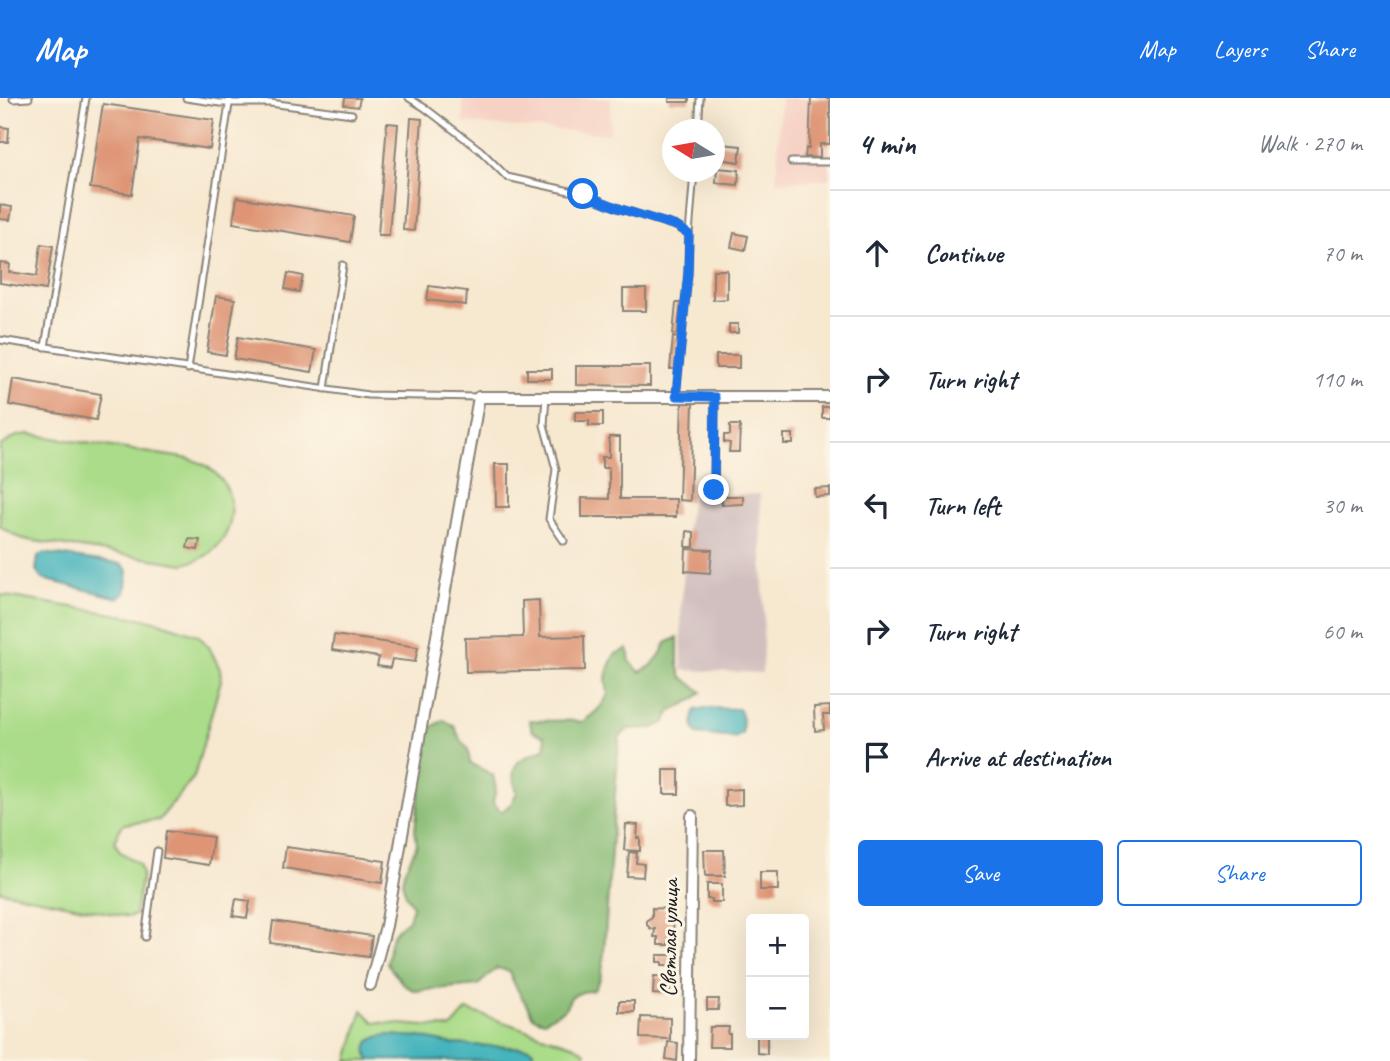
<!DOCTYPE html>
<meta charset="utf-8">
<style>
body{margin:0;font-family:Caveat,sans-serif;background:#f6f6f7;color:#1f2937}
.controls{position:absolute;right:21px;bottom:21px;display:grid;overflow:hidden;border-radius:7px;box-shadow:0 7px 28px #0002}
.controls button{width:63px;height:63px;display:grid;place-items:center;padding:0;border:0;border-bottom:2px solid #e0e1e3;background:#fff;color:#1f2937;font:35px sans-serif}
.compass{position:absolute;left:662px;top:21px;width:63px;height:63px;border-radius:50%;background:#fff;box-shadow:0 7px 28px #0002;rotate:281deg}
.stop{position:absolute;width:21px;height:21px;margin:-16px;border:5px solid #1a73e8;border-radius:50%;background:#fff}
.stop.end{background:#1a73e8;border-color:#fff;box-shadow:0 2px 7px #0008}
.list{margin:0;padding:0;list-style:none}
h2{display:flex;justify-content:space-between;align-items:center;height:91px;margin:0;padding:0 28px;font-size:30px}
h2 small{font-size:23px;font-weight:400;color:#747a83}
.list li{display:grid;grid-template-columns:46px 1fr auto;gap:21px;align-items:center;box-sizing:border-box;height:126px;padding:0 28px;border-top:2px solid #e0e1e3}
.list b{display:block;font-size:26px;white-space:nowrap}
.list em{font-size:23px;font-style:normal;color:#747a83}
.actions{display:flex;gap:14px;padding:21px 28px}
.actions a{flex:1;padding:16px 0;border:2px solid #1a73e8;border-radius:7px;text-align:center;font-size:24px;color:#1a73e8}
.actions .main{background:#1a73e8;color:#fff}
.icon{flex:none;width:38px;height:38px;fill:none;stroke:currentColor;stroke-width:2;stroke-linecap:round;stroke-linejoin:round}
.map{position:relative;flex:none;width:830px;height:963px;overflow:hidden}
header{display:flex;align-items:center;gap:42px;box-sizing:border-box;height:98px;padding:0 35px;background:#1a73e8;color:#fff}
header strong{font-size:33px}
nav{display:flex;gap:38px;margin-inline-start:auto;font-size:24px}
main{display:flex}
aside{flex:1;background:#fff}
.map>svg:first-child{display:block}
.built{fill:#f6d2c5}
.industrial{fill:#d1bfbf}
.green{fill:#abdc89;stroke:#647c52;stroke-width:2}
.forest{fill:#88bc75;stroke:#526c48;stroke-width:2}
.water{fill:#44b4bc;stroke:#30686c;stroke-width:2}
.building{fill:#de9474}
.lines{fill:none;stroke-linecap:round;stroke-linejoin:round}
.lane-casing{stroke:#8a8276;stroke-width:9}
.street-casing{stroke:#8a8276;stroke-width:14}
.lane{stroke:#fff;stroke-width:5}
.street{stroke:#fff;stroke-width:10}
.route{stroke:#1a73e8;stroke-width:9}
.labels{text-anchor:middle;stroke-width:6;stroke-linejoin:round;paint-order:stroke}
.street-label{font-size:24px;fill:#1c1c1c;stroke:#fcf5e5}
</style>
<header>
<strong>Map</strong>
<nav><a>Map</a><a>Layers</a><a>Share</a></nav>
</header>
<main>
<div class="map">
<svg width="830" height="963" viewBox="0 0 830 963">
<rect width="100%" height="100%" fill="#fcf5e5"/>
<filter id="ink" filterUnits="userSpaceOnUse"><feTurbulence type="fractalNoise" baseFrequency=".0143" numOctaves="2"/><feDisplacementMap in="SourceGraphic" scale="14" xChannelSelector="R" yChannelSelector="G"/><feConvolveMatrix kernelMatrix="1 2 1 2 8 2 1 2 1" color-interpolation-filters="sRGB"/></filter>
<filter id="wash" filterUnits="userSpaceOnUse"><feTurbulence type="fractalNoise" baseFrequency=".00686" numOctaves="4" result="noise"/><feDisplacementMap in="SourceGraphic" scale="28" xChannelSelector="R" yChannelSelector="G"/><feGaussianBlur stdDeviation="1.57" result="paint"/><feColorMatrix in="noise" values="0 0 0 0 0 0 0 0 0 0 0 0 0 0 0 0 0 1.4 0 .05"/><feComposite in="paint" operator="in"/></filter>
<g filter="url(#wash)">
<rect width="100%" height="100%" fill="#f7e8d0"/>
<path class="built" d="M463,0H611L610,36L463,25Z
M781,0H830V81L776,84Z"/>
<path class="industrial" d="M760,396L764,518L762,575L682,572L681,513L687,427L693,397Z"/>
<path class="green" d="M28,336L190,361C249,378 243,455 184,466L28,442L18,439L0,428V348L17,338Z
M0,497L156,523L198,537L209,549L220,571L221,582L194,679L159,722L124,726L119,733L115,744L119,753L139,766L142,776L135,817L128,819L0,793Z
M362,912L374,924L451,930L467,912L575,948L586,955L581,963H533V953L529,950L452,946L420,939L388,937L369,962L371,963H348Z"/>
<path class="forest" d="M678,539V566L681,578L702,594L693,602L671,613L665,624L654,630L628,631L619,640L603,867L600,881L594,892L582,894L571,899L565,911L544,923L533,919C526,903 514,890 509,873L497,870L478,887L415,893L404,887L387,866C389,844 390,833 409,822L413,808L406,797L402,784L405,771L411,760L417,746L415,732L426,641L432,629L444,622L455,629L460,641L468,651L470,665L493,677L496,691L493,704L501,714L511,706L517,694C506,662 521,662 546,650L545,638L533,634L529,622C547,624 565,621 582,624C592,618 605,607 608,595C608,591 606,587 606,583C606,574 610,565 615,556L628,551L630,564L640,574L651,568L660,557L666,545Z"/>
<path class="water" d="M44,455L122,466L128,473L125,495L118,500L43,481L36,472L38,459Z
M705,610L739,611C744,618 743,628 742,636L735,640L697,636C692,630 692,618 696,612Z
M388,937L420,939L452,946L529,950L533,953V963L369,962C361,944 373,939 388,937Z"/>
<g id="blocks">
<path class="building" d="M345,0H360L358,9L344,7Z
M669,0H689V4H669Z
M811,0H830V46H820V60L805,59L806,50L809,51Z
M103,6L214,22L210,51L140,41L132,96L90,90Z
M411,20L422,21L414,133L403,132Z
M387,25L398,26L389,137H378Z
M0,29L9,30L8,44H0Z
M720,46L741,48L739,64L718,61Z
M717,70L739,72L738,87L716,85Z
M237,99L354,118L350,144L233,125Z
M0,107L12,109L10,122L0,121Z
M734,135L748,138L745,152L731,149Z
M41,146L53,148L46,192L0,185V165L10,166L9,174L37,178Z
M713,172H727V201L713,202Z
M288,175L303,178L299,194L285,191Z
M429,188L467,193L466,207L427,202Z
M623,191H646V213H623Z
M216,198L235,201L226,257L207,254Z
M676,205H681L678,237L673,236Z
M729,226H738V235H729Z
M238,239L316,252L312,274L234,261Z
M673,239L678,240L675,271H670Z
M716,257H739V270H716Z
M576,268H650V288L576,287Z
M527,271H552V281H527Z
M13,281L101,296L96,322L9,307Z
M682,304H693L690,403L679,402Z
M822,309H830V320H822Z
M575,314H603V328H589V323H575Z
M730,327H740L739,354H729L730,345L724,344V337H730Z
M784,336H793V346H784Z
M609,339H620V401H676V419H582V400L609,401V370H602V359H609Z
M495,366H509V409H496Z
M830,390V398L815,399L814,391Z
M722,398H743V406L722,407Z
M687,433L694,434V449H686Z
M189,441L200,442L198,452L187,450Z
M686,451L712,452L710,475L685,473Z
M539,502L540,539L584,538L585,572L466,574L465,540L523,539L522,503Z
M334,537L418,549L415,564L392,561L390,570L377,568L379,559L332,552Z
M830,608V617H823L824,632L815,633L814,609Z
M664,672H679V696H664Z
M742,691V707L725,708V692Z
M626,726L638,727L637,740H640V753L624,752Z
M166,733L213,739L209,767L163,760Z
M286,749L385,763L382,785L283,770Z
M704,752H724L725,778H705Z
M629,754L637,755L636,765L644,766L643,779L627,778Z
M760,774H778V792H760Z
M707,786H722V804H712V801H707Z
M236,801L250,803L247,820L233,818Z
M652,810L671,811V824H674L673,831H671L668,847H658V839H654L655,831H651L647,827V822L652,819Z
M273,823L372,838L369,859L270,845Z
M657,857H677V867H662V864H657Z
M654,878L670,879V897L653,896Z
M707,901H719L718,912H707Z
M619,903H634V914H619Z
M641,919L670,920V941L640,940Z
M710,929H729L728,936H730V949H709Z
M757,937H767V956L757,955Z
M668,944L678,945L677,963L666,961Z"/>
</g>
</g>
<g filter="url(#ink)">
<use href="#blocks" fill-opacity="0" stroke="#8a8276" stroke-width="2"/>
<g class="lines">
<g class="lane-casing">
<path id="lane" d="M186,0L220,5H270L352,16
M409,0L425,10L480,52L507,79L583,96L621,111L676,128L689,136
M13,1L29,0
M698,32L700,0
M791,64H830
M0,242L368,297L479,299
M45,249L86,0
M188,271L230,0
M325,291L343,167
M546,298L544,327L556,371L549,421L564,443
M676,298L688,175L689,136L694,74
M714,392L715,299
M145,839L157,753"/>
</g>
<g class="street-casing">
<path id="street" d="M370,887L386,828L479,299H830
M689,963L692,718"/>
</g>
<use href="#lane" class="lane"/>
<use href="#street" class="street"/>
</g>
</g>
<g class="lines" filter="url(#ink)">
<path class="route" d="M583,96L621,111L676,128L689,136L688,175L676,298L715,299L714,392"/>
</g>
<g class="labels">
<g class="street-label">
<text transform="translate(669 840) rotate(-89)" y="8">Светлая улица</text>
</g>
</g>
</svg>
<div class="controls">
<button>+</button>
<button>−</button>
</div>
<svg class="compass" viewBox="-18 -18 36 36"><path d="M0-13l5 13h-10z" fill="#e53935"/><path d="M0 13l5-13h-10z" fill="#747a83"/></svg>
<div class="stop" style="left:583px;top:96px"></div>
<div class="stop end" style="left:714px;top:392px"></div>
</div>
<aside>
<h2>4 min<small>Walk · 270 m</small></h2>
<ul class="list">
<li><svg class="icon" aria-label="ahead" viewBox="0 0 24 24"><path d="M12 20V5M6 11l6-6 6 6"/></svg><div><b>Continue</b></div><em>70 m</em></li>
<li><svg class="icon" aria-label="right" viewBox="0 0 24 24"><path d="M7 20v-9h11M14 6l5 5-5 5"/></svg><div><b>Turn right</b></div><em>110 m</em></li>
<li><svg class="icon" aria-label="left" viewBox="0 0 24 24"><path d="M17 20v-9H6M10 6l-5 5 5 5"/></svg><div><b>Turn left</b></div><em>30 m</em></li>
<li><svg class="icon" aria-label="right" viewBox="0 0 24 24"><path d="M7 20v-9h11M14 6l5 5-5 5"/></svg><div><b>Turn right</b></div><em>60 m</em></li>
<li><svg class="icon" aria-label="arrive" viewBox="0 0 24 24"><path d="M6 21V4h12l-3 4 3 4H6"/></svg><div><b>Arrive at destination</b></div></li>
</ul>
<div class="actions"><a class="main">Save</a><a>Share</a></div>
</aside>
</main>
